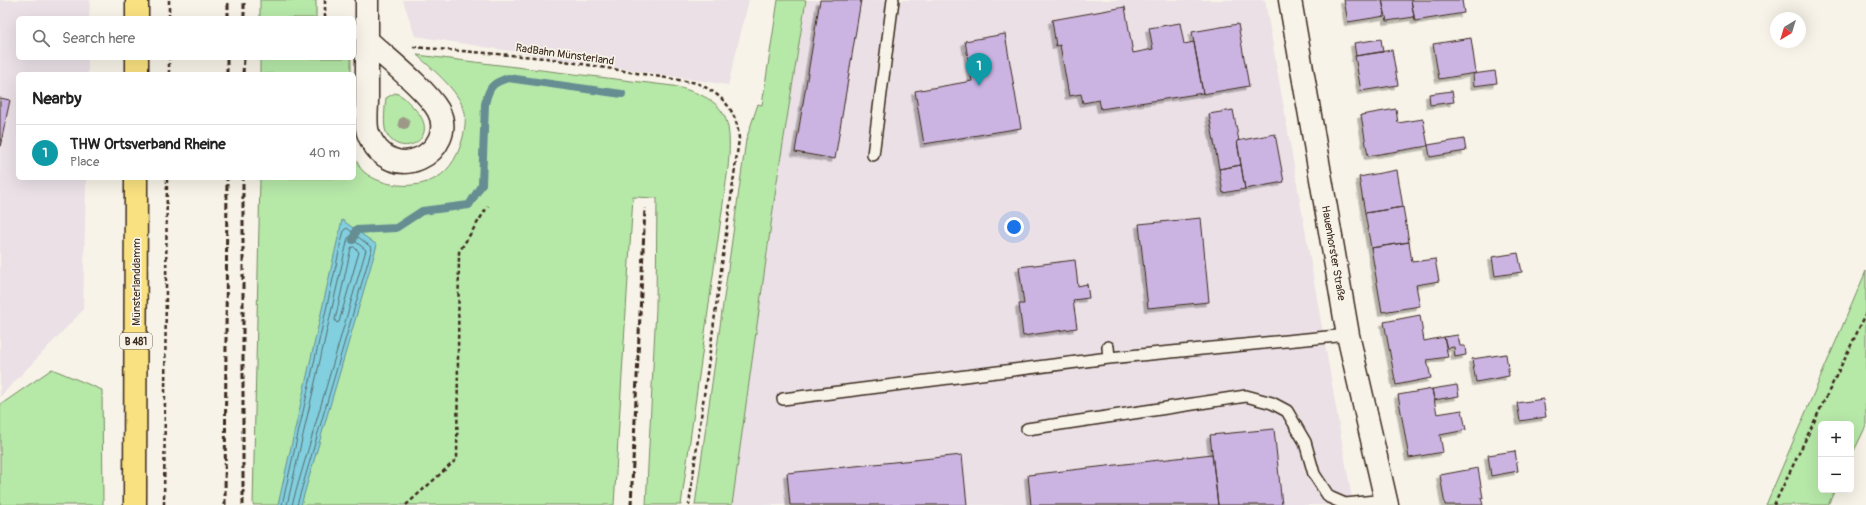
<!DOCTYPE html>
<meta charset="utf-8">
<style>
body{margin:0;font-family:Pangolin,sans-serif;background:#f2f2f2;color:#222}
.controls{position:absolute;right:12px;bottom:12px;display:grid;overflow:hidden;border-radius:6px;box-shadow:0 4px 16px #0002}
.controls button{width:36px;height:36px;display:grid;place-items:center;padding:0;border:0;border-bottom:1px solid #e0e0e0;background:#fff;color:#222;font:20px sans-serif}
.compass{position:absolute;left:1770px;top:12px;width:36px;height:36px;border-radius:50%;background:#fff;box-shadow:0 4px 16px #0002;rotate:218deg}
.you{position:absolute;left:1014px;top:227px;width:14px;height:14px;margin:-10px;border:3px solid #fff;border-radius:50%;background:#1a73e8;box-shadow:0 0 0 6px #1a73e833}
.badge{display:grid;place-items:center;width:26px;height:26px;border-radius:50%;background:#2563eb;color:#fff;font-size:13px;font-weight:700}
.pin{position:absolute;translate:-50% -33px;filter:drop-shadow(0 1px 2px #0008)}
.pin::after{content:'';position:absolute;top:21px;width:14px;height:12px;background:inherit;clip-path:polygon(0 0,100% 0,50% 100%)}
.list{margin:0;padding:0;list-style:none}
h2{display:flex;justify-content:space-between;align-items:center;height:52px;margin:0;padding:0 16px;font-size:17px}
h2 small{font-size:13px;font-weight:400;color:#767676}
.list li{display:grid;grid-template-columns:26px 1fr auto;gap:12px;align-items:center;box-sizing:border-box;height:56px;padding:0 16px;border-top:1px solid #e0e0e0}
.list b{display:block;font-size:15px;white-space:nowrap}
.list p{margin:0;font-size:13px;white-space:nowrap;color:#767676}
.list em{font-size:13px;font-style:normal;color:#767676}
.icon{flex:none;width:22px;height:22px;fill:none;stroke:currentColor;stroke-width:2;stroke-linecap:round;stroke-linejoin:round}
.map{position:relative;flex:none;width:1866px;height:505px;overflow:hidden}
.search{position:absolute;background:#fff;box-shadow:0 4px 16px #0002;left:16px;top:16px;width:340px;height:44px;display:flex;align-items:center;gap:10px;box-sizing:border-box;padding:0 14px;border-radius:6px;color:#767676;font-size:15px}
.panel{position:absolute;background:#fff;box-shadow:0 4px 16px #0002;left:16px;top:72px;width:340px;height:108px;border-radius:6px}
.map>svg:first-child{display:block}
.built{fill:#eae0e6}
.green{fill:#b6e8a8;stroke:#788963}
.water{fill:#81cfdf;stroke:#658d92}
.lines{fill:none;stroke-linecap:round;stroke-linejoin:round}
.shore{stroke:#576c6b;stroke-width:1}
.stream{stroke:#658d92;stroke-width:8}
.building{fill:#ccb4e2;stroke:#3b2a1e;filter:url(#shadow)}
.service-casing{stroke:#3b2a1e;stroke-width:14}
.minor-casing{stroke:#3b2a1e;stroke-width:25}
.tertiary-casing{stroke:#3b2a1e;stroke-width:25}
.primary-casing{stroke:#3b2a1e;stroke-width:25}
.path{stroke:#3b2a1e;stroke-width:2.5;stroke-dasharray:4 3;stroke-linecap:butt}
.service{stroke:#f7f3e8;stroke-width:11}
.minor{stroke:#f7f3e8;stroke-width:22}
.tertiary{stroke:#f7f3e8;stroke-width:22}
.primary{stroke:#f9e181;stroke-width:22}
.rail{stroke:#3b2a1e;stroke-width:3;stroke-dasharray:6 3;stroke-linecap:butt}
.tree{fill:#9d9988}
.labels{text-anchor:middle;stroke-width:3.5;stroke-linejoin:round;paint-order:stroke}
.shield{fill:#f7f3e8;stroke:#73665b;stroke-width:1}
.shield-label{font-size:10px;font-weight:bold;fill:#3b2a1e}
.street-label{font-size:11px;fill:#3b2a1e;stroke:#f7f3e8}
</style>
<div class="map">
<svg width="1866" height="505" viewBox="0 0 1866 505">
<defs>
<filter id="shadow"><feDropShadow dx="-3.5" dy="3.5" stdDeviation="0" flood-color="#0004"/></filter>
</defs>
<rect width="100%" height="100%" fill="#f7f3e8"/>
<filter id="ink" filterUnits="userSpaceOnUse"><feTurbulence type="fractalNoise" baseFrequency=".025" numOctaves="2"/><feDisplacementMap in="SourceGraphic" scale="8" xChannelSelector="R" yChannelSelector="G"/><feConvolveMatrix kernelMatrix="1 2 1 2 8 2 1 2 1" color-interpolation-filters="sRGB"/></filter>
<g filter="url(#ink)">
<path class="built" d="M0,0H90L89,18H18V58H88V74H18V178H86L83,310L0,397Z
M403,0H749L728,85L415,36Z
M807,0H1265L1353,505H732L777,181Z"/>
<path class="green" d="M260,0H316V18H260Z
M778,0H806L777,181L732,505H695L746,140L758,104L762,105Z
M417,55L673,86C726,99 733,115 728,168L681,505H646L656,308L657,198L633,197L614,505H253L260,178H354V156C357,161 359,168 364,172C382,187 415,190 436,178C451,170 459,153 463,137C465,127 467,116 463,107C454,86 433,70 417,55Z
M260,58H351V74H260Z
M395,93C403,95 408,102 414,108C445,139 398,161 386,132C383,126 385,105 386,98Z
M1866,271V426L1851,457V424H1821V490H1835L1828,505H1766Z
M52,369L102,390L103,505H0V405Z"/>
<path class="water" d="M342,220L377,245L301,505H278Z"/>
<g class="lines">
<path class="shore" d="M354,247L359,252L339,322L337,323L335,320L351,248Z
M282,505L344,230L347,228L372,248L297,505
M287,505L348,238L350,237L366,250L292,505"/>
<path class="stream" d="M353,240L356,230L396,228L422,211L469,205L482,184L485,104C489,87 492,83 508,78L622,94"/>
</g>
<path class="building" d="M820,0H861L835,159L795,152Z
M1344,0H1382L1385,16L1348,22Z
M1382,0H1411L1414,17L1387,21Z
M1411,0H1462L1464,13L1415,21Z
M1125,7L1133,53L1153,49L1149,28L1180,23L1184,44L1194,42L1203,93L1101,109L1099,100L1083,103L1081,94L1069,96L1060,45L1056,46L1052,20Z
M1238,24L1249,86L1203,94L1192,32Z
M1005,34L1021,128L924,144L915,91L972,81L965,41Z
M1471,38L1476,73L1439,79L1433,44Z
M1381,39L1383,52L1356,56L1354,43Z
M1392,50L1398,85L1361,91L1355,56Z
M1495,71L1497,83L1474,86L1473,74Z
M1452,91L1454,102L1430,105L1429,94Z
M0,98L10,100L0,147Z
M1396,109L1398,123L1423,119L1428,146L1368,156L1361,115Z
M1233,110L1239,141H1237L1241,165L1219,169L1209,114Z
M1275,134L1284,182L1245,189L1237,141Z
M1464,139L1466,151L1430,157L1428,145Z
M1241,165L1245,189L1223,193L1219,169Z
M1397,170L1403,207L1365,213L1359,177Z
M1403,207L1409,242L1371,248L1365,213Z
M1201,218L1209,302L1148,308L1139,224Z
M1409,242L1412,262L1435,259L1439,281L1416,285L1420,306L1382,312L1371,248Z
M1518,253L1522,272L1495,276L1492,257Z
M1075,260L1078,286L1087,284L1089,298L1073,300L1077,328L1023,336L1019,304H1024L1019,267Z
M1420,315L1424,341L1444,337L1448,357L1427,360L1431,378L1396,385L1384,322Z
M1458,335L1460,346H1465L1466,355L1455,357L1454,347L1447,348L1444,337Z
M1506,354L1509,376L1476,382L1472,359Z
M1457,385L1459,396L1434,400L1432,389Z
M1432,389L1437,414L1462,410L1466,430L1440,435L1443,452L1409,458L1398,395Z
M1543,399L1546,417L1520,421L1517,403Z
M1274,429L1282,505H1218L1210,435Z
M1515,451L1518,471L1491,476L1488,455Z
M1212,454L1218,505H1031L1028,475Z
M962,455L967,505H790L787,473Z
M1478,468L1483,498H1481L1483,505H1445L1440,475Z"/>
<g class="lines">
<g class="service-casing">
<path id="service" d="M873,155L893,0
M1108,347L1109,358L1348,335
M783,399L1109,358
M1027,429L1246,396L1272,403L1287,411L1305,442L1314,474L1329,497L1345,504L1386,500"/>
</g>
<g class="minor-casing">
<path id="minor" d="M367,40C386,58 426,89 438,110C460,150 391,191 368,133C365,124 367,110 367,100C367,67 367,33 367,0"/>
</g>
<g class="tertiary-casing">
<path id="tertiary" d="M1290,0L1348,335L1387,505"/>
</g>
<g class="primary-casing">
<path id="primary" d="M137,18V0
M137,74V58
M135,505L136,178"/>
</g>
<path class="path" d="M325,0V18
M169,18V0
M413,47L546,58L697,83C723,95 737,110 739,139L689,505
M169,74V58
M164,505L167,178
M406,505L457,459L459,252L488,206
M1774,505L1866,314"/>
<use href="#service" class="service"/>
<use href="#minor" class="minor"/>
<use href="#tertiary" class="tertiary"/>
<use href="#primary" class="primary"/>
<path class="rail" d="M228,18V0
M244,18V0
M227,74V58
M243,74L244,58
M225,505L227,178
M243,505V178
M631,505L645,208"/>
</g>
<circle class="tree" cx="404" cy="123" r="6"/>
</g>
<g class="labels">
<rect class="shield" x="120" y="333" width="32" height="16" rx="3"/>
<g class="shield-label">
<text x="136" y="345">B 481</text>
</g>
<g class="street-label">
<text transform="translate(565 54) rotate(8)" y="4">RadBahn Münsterland</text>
<text transform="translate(1334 253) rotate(80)" y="4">Hauenhorster Straße</text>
<text transform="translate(136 282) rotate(-90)" y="4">Münsterlanddamm</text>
</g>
</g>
</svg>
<div class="controls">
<button>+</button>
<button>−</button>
</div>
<svg class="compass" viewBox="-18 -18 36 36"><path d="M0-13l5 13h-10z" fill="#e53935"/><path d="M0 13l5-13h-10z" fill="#767676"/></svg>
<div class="you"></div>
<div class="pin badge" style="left:979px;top:86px;background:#0f9aa8">1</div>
<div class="search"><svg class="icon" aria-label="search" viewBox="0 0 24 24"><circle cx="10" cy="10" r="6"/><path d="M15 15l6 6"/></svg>Search here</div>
<section class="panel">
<h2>Nearby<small></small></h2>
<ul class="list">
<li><span class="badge" style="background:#0f9aa8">1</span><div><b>THW Ortsverband Rheine</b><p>Place</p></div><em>40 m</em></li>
</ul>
</section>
</div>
